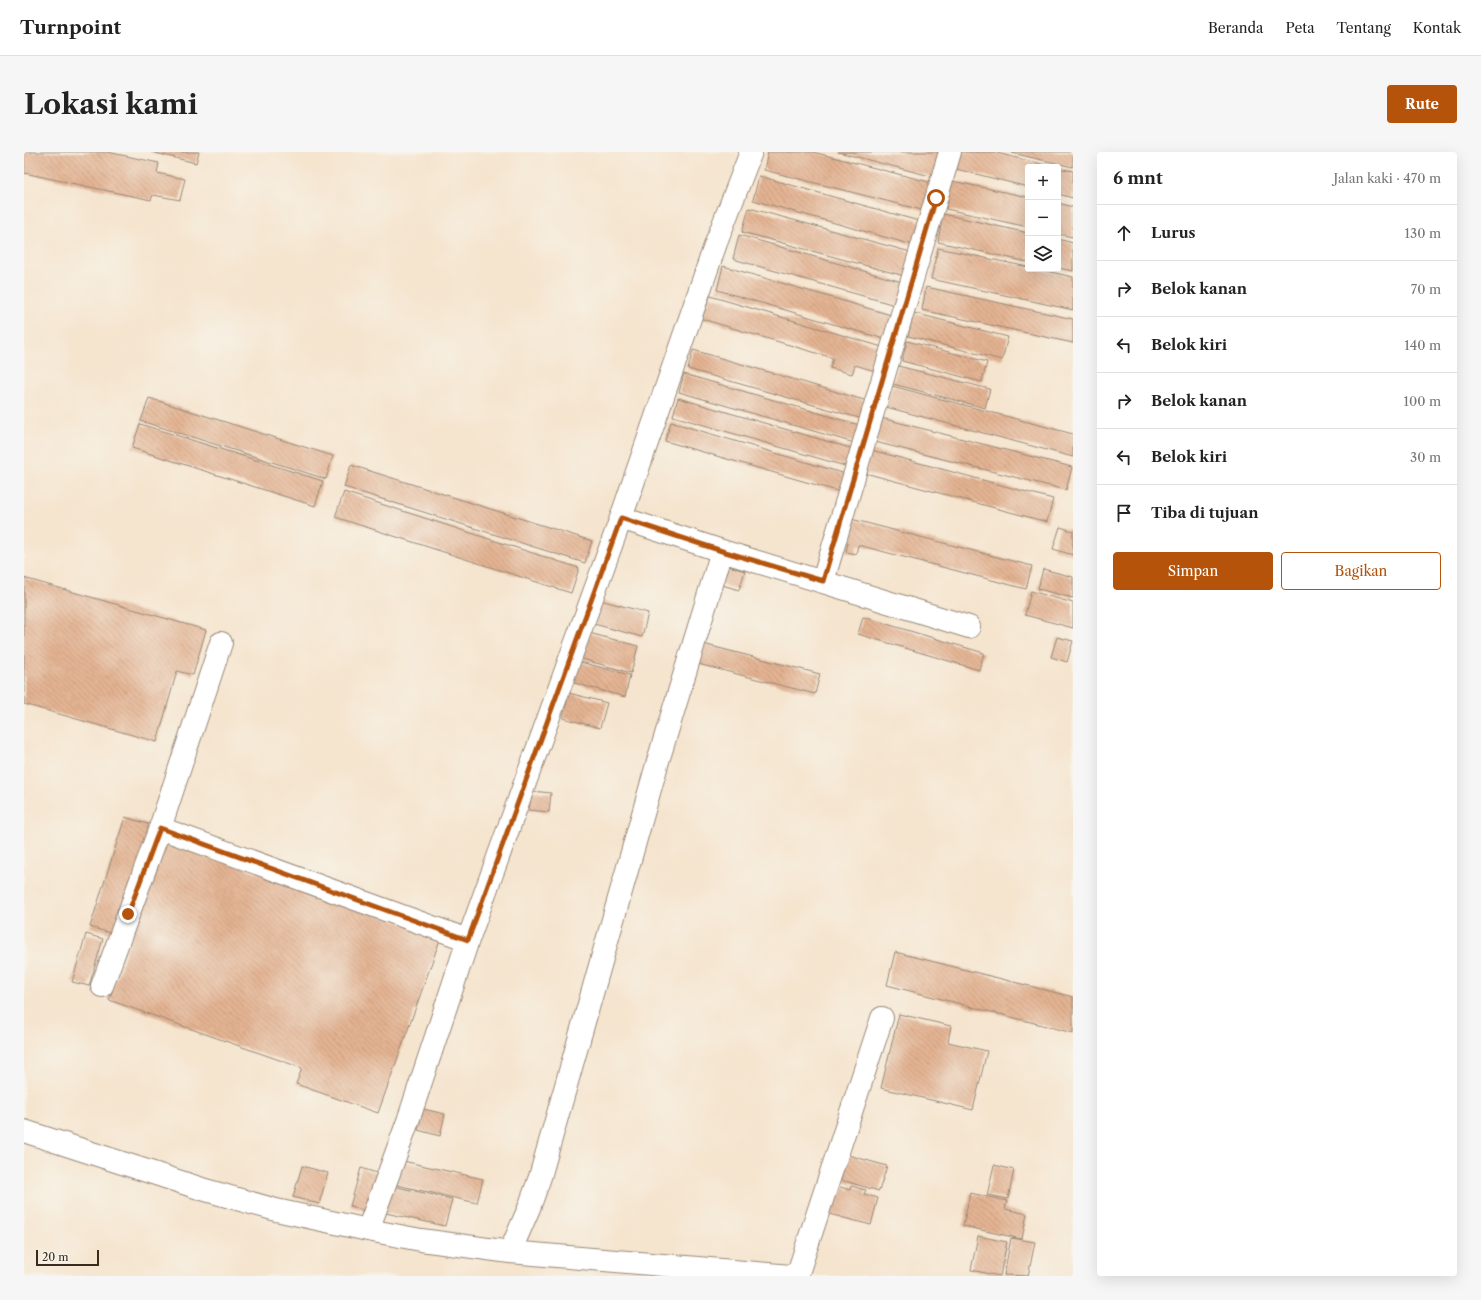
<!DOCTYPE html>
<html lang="id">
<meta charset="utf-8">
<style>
body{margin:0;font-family:"Libre Caslon Text",serif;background:#f6f6f6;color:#222}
.controls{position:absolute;right:12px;top:12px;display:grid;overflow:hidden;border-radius:4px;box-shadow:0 4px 16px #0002}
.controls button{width:36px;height:36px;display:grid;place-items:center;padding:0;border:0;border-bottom:1px solid #e0e0e0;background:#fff;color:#222;font:20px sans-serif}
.scale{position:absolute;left:12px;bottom:10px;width:63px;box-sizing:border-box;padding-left:4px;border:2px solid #3b2a1e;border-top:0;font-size:11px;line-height:14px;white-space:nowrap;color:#3b2a1e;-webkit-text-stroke:3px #f7f3e8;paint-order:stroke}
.stop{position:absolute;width:12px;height:12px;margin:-9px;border:3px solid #b45309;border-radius:50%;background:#fff}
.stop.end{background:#b45309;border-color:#fff;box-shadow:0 1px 4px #0008}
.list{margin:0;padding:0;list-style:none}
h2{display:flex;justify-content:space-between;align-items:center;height:52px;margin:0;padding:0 16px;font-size:17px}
h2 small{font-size:13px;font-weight:400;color:#767676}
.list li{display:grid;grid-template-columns:26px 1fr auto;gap:12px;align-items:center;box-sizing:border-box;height:56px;padding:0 16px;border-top:1px solid #e0e0e0}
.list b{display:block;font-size:15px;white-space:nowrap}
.list em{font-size:13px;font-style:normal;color:#767676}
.actions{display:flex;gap:8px;padding:12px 16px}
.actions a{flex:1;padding:9px 0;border:1px solid #b45309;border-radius:4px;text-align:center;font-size:14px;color:#b45309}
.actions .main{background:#b45309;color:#fff}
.icon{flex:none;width:22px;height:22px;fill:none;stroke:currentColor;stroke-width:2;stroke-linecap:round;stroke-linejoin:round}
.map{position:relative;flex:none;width:1049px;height:1124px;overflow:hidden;border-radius:4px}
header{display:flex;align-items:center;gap:24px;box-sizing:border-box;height:56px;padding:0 20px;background:#fff;border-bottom:1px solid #e0e0e0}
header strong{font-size:19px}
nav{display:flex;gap:22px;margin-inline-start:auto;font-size:14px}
.intro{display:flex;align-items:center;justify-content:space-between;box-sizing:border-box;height:96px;padding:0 24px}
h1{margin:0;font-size:28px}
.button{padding:10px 18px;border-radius:4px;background:#b45309;color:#fff;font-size:14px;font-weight:700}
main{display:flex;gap:24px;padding:0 24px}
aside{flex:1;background:#fff;border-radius:4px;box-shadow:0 4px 16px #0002}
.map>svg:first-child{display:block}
.building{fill:url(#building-back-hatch)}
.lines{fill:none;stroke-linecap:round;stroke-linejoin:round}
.minor-casing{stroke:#988776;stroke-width:24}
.minor{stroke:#fff;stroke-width:22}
.route{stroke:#b45309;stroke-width:5}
</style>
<header>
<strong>Turnpoint</strong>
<nav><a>Beranda</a><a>Peta</a><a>Tentang</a><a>Kontak</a></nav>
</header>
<div class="intro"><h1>Lokasi kami</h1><a class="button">Rute</a></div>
<main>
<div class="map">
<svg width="1049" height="1124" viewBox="0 0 1049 1124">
<defs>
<pattern id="building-back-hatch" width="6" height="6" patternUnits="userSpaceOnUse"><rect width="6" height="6" fill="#e4b493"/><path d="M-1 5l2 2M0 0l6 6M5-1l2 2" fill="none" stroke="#ba9377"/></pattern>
</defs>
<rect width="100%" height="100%" fill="#f7f3e8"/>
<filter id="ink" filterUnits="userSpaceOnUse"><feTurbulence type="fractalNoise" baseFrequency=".025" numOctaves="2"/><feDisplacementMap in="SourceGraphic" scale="8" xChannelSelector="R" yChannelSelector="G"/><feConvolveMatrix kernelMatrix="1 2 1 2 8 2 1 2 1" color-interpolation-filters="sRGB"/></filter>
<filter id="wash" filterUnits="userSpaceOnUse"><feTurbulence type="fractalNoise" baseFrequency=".012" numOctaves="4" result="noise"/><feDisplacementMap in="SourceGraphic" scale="16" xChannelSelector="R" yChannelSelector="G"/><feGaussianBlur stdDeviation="0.9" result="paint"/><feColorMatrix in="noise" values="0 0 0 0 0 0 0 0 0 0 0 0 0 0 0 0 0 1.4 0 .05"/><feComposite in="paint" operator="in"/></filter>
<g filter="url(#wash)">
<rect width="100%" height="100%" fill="#f5e4ce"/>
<g id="blocks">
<path class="building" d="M0,0H83L135,11L133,21L161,27L156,48L129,43L127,48L0,21Z
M127,0H175L172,11Z
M744,0H789L909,31L902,59L740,18Z
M814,0H917L910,25Z
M937,0H969L1029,15H1004V35L932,17Z
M988,0H1049V15L988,1Z
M1034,16L1049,19V46L1034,42Z
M735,24L902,71L896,95L729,48Z
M928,29L1004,45V75L922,57Z
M1034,51L1049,55V85L1034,82Z
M725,56L894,102L888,126L718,80Z
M919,62L1004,81V110L914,90Z
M715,83L885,132L878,155L709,107Z
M1034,87L1049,91V119L1034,116Z
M914,96L1004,115V117H1013L1049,125V158L907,127Z
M699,114L874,165L867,189L693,138Z
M902,135L1049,167V191L898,158Z
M686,144L865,197L858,221L831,213L828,222L806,216L809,206L678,167Z
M890,161L984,185L978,208L884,184Z
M883,189L963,210L958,230L878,209Z
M669,198L847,250L842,268L664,217Z
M874,214L966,237L961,256L869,232Z
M660,222L839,274L834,292L655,240Z
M868,234L1049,282V305L862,255Z
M125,246L309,304L302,327L117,269Z
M654,246L833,298L828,316L649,264Z
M857,266L1048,315L1042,338L851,290Z
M647,270L825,323L820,341L641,289Z
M116,272L299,329L291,354L108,296Z
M847,298L1029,347L1023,370L841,321Z
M327,313L568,389L561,411L320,335Z
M320,340L555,416L547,441L311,365Z
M827,367L1008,414L1002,437L834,393L832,402L822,400L824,391L821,390Z
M1036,375L1049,379V403L1029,397Z
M701,413L721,419L715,438L695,432Z
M1019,417L1049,425V446L1014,437Z
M0,426L182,478L169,523L153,519L133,590L0,552Z
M1007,439L1049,451V476L1001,463Z
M576,448L624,461L618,485L570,472Z
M839,465L960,501L955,518L834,482Z
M565,481L614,494L607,521L558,507Z
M1033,485L1049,489L1043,510L1027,505Z
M679,492L796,522L791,542L674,512Z
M556,510L606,523L601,545L550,531Z
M545,541L583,551L576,576L539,566Z
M508,639L527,641L525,660L505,658Z
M101,665L127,673L93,783L66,775Z
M141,688L417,785L354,961L272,932L278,916L85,848Z
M62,782L79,787L65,834L48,830Z
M871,800L1049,845V881L863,833Z
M875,862L927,874L924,890L963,899L949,958L857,936Z
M399,957L421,962L416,984L394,978Z
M824,1003L863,1014L855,1039L817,1028Z
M379,1009L459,1027L453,1051L373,1033Z
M970,1013L990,1018L984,1047L963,1043Z
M278,1014L304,1021L295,1052L269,1045Z
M337,1016L359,1023L347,1061L326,1054Z
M364,1033L428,1047L421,1074L357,1060Z
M813,1034L826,1038L827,1034L842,1038L840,1042L854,1046L847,1073L805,1062Z
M946,1041L983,1049L981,1057L1003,1062L998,1087L939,1074Z
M954,1084L983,1090L976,1124L947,1118Z
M987,1086L1011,1090L1004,1124L980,1123Z"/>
</g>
</g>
<g filter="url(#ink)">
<use href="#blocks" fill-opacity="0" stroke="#988776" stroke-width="1"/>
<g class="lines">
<g class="minor-casing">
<path id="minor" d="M597,366L698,399
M799,429L926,0
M136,676L197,491
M78,834L136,676L444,788
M0,979L178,1037L252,1058L344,1078L397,1088L486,1100L767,1124
M344,1078L384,969L444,788L597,366L692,91L727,0
M486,1100L505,1056L516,1025L634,609L698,399L945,475
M773,1124L858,866"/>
</g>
<use href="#minor" class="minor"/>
</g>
</g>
<g class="lines" filter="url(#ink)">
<path class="route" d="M104,762L136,676L444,788L597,366L698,399L799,429L912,46"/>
</g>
</svg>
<div class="controls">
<button>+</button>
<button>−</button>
<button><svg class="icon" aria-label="layers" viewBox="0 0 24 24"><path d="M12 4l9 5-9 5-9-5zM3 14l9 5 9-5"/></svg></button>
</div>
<div class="scale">20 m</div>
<div class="stop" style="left:912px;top:46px"></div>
<div class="stop end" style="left:104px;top:762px"></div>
</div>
<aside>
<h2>6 mnt<small>Jalan kaki · 470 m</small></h2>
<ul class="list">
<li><svg class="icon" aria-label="ahead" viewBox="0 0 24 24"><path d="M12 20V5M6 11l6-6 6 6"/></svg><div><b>Lurus</b></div><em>130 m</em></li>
<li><svg class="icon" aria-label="right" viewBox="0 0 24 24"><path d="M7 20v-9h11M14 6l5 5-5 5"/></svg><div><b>Belok kanan</b></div><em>70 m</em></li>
<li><svg class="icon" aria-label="left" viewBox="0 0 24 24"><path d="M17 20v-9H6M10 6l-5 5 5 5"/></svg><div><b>Belok kiri</b></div><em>140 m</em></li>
<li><svg class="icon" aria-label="right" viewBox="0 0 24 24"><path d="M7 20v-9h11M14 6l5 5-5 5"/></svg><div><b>Belok kanan</b></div><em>100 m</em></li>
<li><svg class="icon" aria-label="left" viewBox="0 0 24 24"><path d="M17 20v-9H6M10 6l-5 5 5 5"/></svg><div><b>Belok kiri</b></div><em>30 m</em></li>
<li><svg class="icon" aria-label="arrive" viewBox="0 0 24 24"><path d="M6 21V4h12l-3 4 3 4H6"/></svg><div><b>Tiba di tujuan</b></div></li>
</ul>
<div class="actions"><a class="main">Simpan</a><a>Bagikan</a></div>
</aside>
</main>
